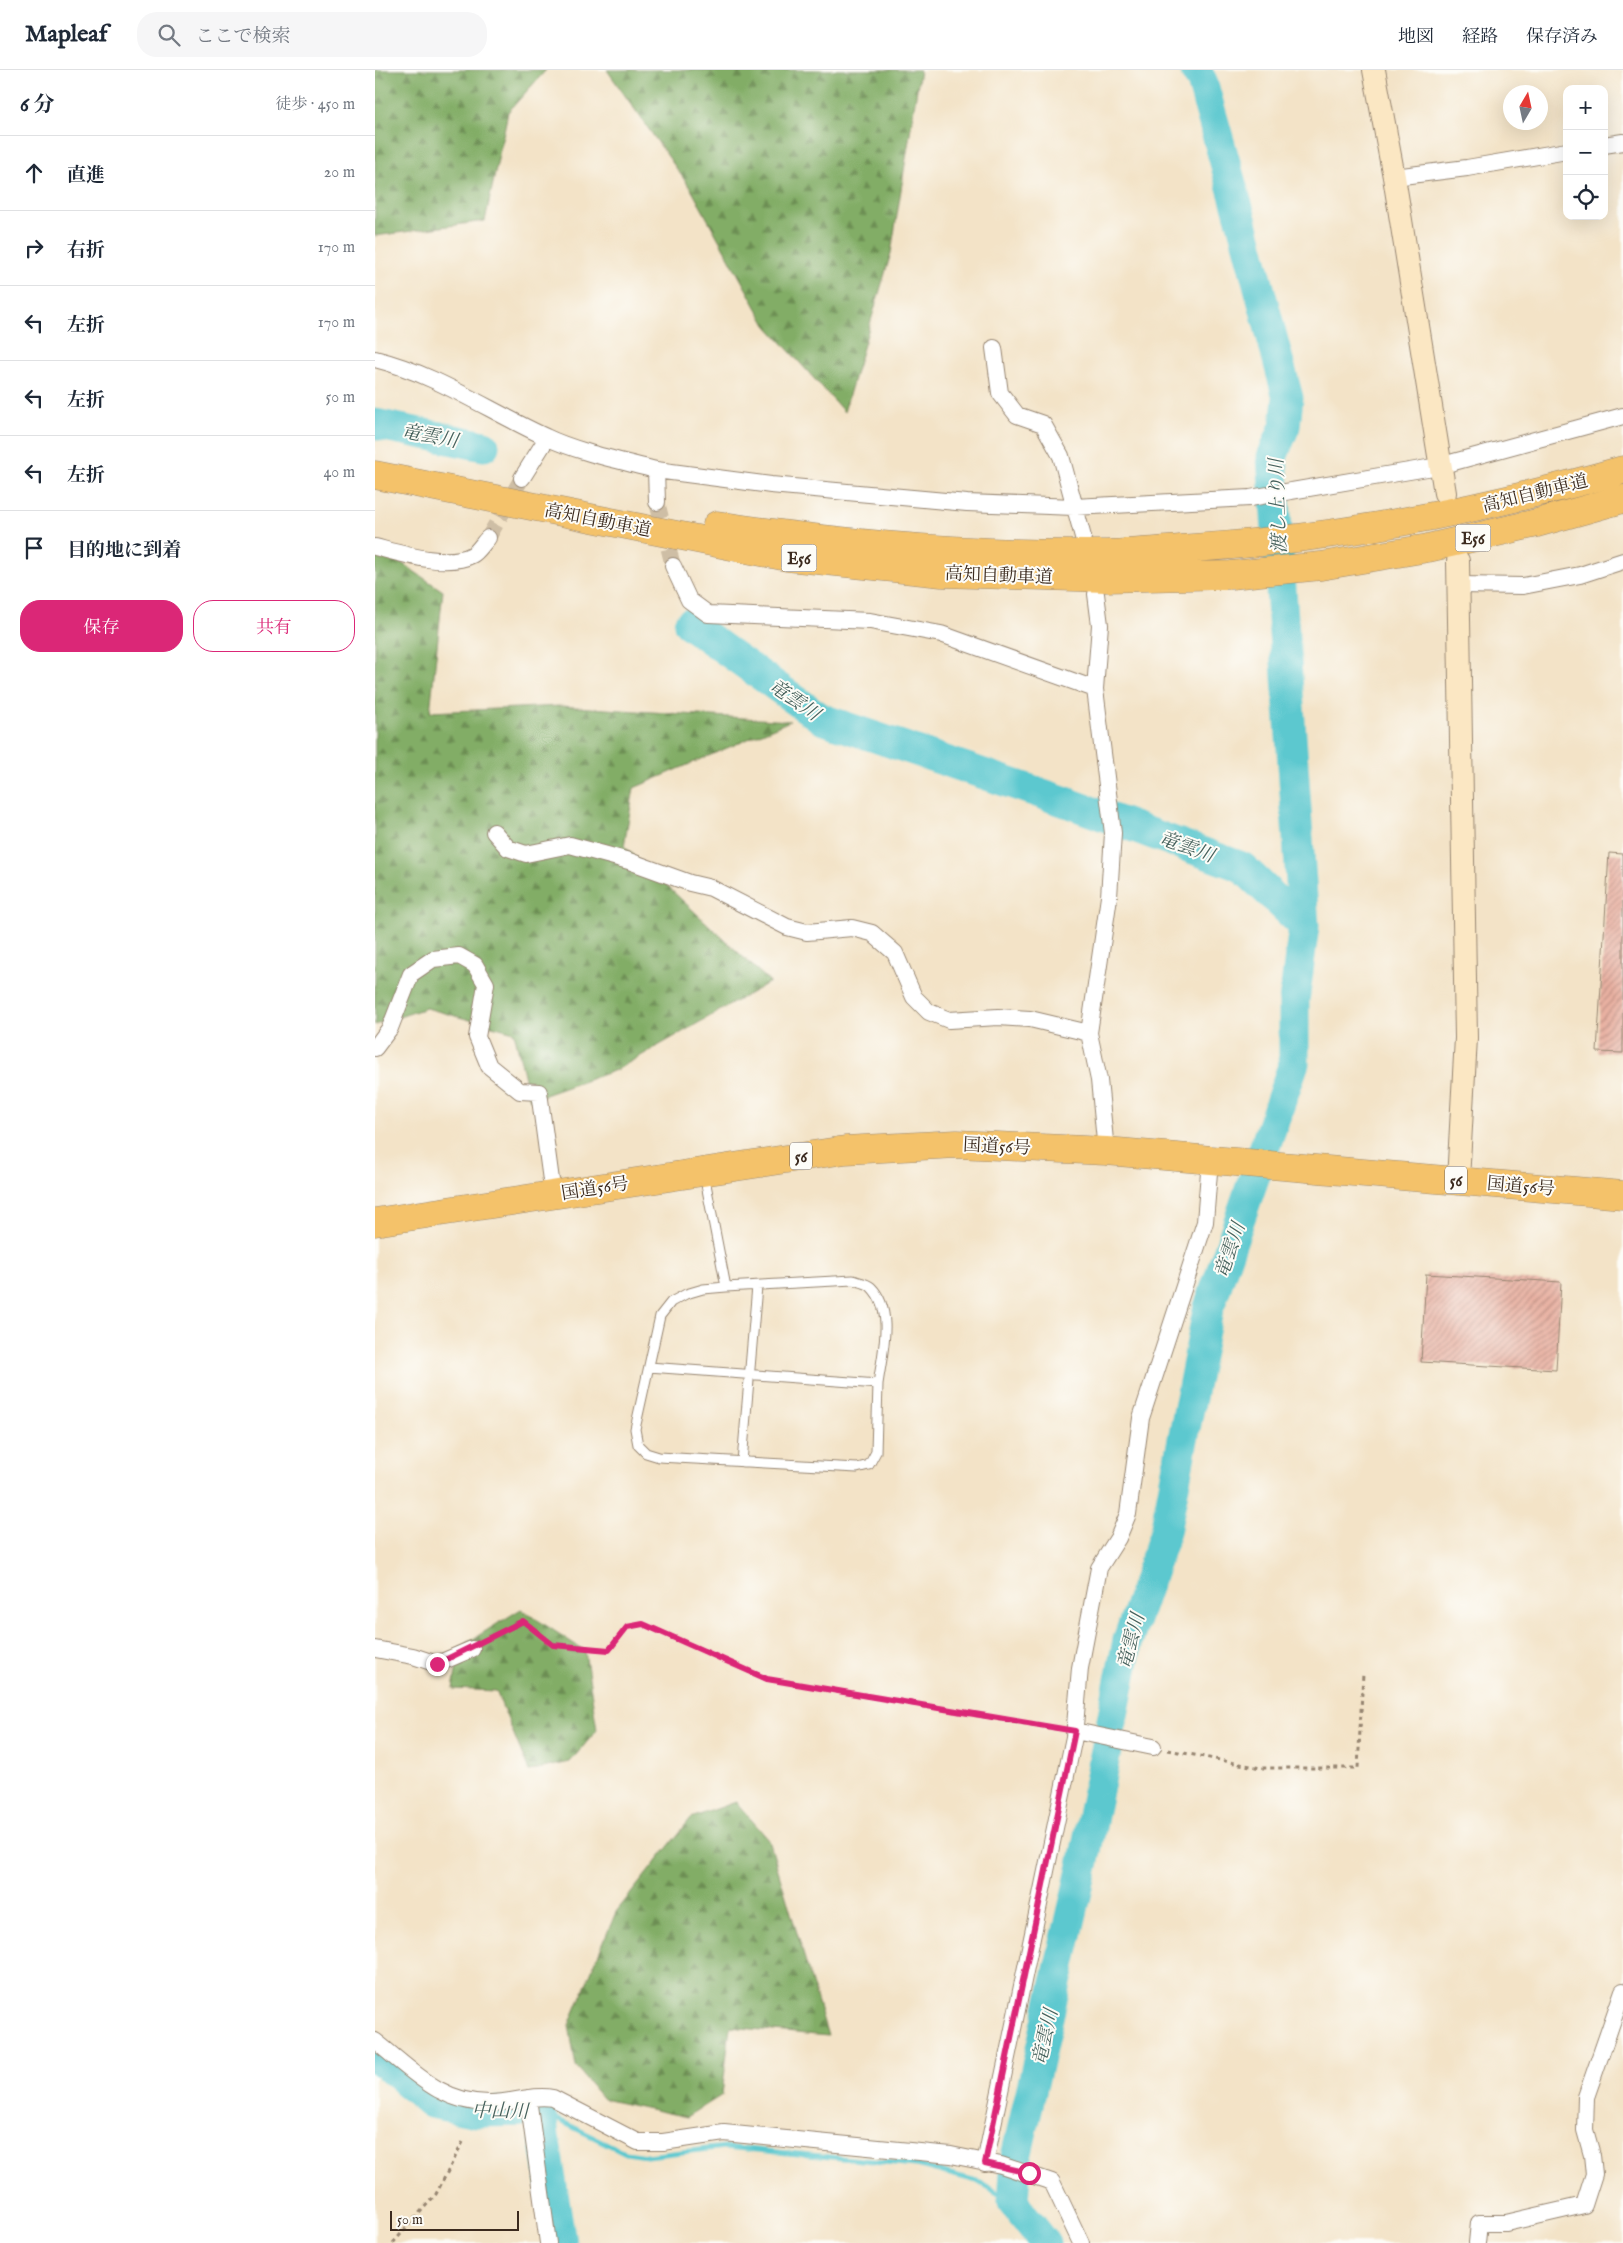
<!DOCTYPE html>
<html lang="ja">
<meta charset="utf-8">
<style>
body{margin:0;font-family:"IM FELL English","Noto Serif JP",serif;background:#f6f6f7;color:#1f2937}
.controls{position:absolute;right:15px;top:15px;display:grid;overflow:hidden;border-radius:10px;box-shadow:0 5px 20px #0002}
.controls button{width:45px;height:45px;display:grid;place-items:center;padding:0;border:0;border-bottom:1px solid #e0e1e3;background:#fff;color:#1f2937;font:25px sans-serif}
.compass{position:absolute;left:1128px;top:15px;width:45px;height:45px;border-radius:50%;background:#fff;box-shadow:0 5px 20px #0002;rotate:9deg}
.scale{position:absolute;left:15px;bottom:12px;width:129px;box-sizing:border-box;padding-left:5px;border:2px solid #3b2a1e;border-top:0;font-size:14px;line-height:18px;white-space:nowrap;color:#3b2a1e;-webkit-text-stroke:4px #fdfcf7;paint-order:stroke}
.stop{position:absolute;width:15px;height:15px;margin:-11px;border:4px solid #db2777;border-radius:50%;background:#fff}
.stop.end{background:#db2777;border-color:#fff;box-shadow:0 1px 5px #0008}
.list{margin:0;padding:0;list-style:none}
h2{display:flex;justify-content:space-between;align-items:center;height:65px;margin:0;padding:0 20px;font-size:21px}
h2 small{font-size:16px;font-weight:400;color:#747a83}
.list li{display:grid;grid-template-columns:32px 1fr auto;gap:15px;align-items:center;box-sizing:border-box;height:75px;padding:0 20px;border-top:1px solid #e0e1e3}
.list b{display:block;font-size:19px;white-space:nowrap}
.list em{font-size:16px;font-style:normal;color:#747a83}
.actions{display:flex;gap:10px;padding:15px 20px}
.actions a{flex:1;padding:11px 0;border:1px solid #db2777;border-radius:20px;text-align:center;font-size:18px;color:#db2777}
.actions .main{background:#db2777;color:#fff}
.icon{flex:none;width:28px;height:28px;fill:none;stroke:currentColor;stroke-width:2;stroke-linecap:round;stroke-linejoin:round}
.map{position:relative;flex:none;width:1248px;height:2173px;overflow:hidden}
header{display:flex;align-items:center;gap:30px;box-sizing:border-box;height:70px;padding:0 25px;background:#fff;border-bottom:1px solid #e0e1e3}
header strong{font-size:24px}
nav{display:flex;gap:28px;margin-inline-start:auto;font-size:18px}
.search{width:350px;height:45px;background:#f6f6f7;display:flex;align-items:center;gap:12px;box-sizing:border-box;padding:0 18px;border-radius:20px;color:#747a83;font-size:19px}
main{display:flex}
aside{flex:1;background:#fff}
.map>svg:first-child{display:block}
.forest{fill:url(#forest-firs);stroke:#5e6c42}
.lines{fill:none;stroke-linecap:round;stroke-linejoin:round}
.stream{stroke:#5bc8cf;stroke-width:5}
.river{stroke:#5bc8cf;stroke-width:31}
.building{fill:url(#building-hatch)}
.street-tunnel{stroke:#cebea5;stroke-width:16;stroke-dasharray:16 8;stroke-linecap:butt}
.lane-casing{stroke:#978672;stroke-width:11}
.street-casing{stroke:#978672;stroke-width:18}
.secondary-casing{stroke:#978672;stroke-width:24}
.highway-casing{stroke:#978672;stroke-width:29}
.path{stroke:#978672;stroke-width:3;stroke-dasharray:4 4;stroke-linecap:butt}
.lane{stroke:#fff;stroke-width:9}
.street{stroke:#fff;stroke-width:16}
.secondary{stroke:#fbe7c3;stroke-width:22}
.highway{stroke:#f4c26a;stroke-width:28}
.route{stroke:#db2777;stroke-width:6}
.labels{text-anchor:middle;stroke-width:4;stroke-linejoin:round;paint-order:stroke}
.shield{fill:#fdfcf7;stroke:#75695f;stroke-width:1}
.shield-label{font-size:16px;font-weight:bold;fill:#3b2a1e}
.street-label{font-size:18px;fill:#3b2a1e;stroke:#fdfcf7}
.water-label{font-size:19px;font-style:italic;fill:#46615c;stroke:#fdfcf7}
</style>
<header>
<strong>Mapleaf</strong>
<div class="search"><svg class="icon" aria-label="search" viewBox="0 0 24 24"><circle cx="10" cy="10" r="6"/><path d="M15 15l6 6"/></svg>ここで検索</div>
<nav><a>地図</a><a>経路</a><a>保存済み</a></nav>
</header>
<main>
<aside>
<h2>6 分<small>徒歩 · 450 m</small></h2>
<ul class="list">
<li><svg class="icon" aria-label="ahead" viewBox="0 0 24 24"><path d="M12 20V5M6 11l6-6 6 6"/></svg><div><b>直進</b></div><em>20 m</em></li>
<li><svg class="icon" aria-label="right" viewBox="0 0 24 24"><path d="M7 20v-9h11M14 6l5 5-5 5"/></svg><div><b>右折</b></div><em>170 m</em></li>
<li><svg class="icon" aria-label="left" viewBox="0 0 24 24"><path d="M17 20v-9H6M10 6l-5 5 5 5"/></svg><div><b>左折</b></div><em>170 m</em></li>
<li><svg class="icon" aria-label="left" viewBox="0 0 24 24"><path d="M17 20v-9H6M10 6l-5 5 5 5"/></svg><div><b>左折</b></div><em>50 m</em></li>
<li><svg class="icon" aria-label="left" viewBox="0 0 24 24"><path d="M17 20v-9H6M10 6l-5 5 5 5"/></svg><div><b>左折</b></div><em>40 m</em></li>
<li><svg class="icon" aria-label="arrive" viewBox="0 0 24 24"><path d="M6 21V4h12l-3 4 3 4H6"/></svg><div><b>目的地に到着</b></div></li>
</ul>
<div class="actions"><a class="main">保存</a><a>共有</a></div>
</aside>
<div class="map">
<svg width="1248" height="2173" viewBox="0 0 1248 2173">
<defs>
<pattern id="forest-firs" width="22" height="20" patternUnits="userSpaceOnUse" patternTransform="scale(1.25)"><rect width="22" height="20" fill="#82ad66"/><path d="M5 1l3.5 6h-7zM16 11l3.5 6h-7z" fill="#6c8d53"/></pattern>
<pattern id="building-hatch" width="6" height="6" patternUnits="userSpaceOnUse" patternTransform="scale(1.25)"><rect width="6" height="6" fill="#e8b0a1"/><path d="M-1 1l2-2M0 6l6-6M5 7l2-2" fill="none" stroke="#bd8f83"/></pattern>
</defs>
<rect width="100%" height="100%" fill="#fdfcf7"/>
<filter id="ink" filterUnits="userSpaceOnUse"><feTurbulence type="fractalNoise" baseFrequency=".02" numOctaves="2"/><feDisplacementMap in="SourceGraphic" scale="10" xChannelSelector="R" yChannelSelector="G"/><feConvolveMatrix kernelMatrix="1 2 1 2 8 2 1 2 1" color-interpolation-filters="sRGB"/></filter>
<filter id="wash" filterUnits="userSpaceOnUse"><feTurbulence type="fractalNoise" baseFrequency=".0096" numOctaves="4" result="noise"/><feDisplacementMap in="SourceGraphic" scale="20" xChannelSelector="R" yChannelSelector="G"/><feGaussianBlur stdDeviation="1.12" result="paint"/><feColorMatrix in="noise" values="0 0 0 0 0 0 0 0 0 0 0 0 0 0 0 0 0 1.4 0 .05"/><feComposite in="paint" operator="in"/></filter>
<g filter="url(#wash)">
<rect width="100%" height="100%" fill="#f3e3c7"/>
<path class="forest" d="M0,0H171L133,42L110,151L0,166Z
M232,0H545L516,183L469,342L391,255L316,119Z
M0,475L68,521L55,642L185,636L415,651L259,718L249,776L395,912L241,1000L155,1030L139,962L51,938L0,955Z
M146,1539L210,1581L222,1660L195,1692L154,1701L121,1621L78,1619L85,1577Z
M361,1732L394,1770L453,1966L355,1957L347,2025L312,2047L228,2029L201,1997L194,1955L241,1842L316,1748Z"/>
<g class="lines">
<path class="stream" d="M165,2041L251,2083L272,2086L350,2077L541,2095L602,2111L638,2132"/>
<path class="river" d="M0,354L109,376
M314,554L447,649L691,732L867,797L929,856
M0,1986L56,2033L102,2042L165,2041L186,2173
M670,2173L638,2132L641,2087L709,1791L753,1570L790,1462L833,1240L919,993V931L929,856L897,387L910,356L913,328L866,149L827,11L820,0"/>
</g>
<g id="blocks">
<path class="building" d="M1234,783L1248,784V983L1222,982Z
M1051,1204L1186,1212L1181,1300L1046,1292Z"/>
</g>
</g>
<g filter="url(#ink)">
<use href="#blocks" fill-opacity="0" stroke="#978672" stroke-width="1"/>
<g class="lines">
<path class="street-tunnel" d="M282,432L298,496
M113,468L147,408"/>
<g class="lane-casing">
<path id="lane" d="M329,1104L351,1217L478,1210C484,1212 492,1213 496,1217C520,1241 507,1284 503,1314
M274,1297L503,1314L501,1382L494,1395L482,1398L284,1387L271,1383L263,1375L260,1359L285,1246L296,1232L311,1224L328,1219L351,1217
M367,1392L382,1216"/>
</g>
<g class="street-casing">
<path id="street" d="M1229,75L1248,72
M1019,107L1092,98L1192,81
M619,278L625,323L642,345L668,354L686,386L708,467
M0,289C61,304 114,341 171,367C202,382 247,391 281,400L282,432
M281,400L396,415L592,433L699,437L875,428L1064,396L1248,346
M147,408L172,368
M0,477C27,484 72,498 97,485C103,482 108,473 113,468
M298,496L314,530L333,544L495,551L566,564L720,619
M1084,515L1148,516L1205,505L1248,491
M721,524L725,555L720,619L738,763L734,827L714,963L724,1010L731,1081
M119,762L133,778L151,784L195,775L254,791L315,813L336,818L412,857L432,862L477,858L497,863L520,883L539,927L554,942L574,950L623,947L655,949L714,963
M0,978L15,958L36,904L58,889L84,886L100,895L111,914L102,967L114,996L145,1021L164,1022L178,1125
M0,1579L38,1586L62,1594L97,1579
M700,1661L778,1677
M0,1971C37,2000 66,2034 116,2033C137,2033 158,2024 178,2028L263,2072H288L349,2063L576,2085L626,2095L677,2112L706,2173
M153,2028L173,2173
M610,2093L699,1667L705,1598L724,1498L743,1468L753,1444L766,1348L830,1152L835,1090
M1102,2173L1104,2153H1131L1209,2135L1219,2104L1217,2085L1210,2060L1211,2027L1248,1921"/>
</g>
<g class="secondary-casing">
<path id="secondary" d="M999,0L1019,107L1070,423
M1083,491L1091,968L1083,1110"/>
</g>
<g class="highway-casing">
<path id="highway" d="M0,405L412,487L567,503L732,508L856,505L946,496L1053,478L1162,453L1248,429
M342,455C471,475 601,485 731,484C756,483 780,481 805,479C957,470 1101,441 1248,400
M0,1152L470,1080L582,1074L731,1081L1248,1125"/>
</g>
<path class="path" d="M111,1570L148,1551L178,1575L234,1580L252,1557L268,1554L392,1609L684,1659
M793,1680L886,1698H983L988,1603
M18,2173L61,2124L88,2072"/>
<use href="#lane" class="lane"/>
<use href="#street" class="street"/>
<use href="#secondary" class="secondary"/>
<use href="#highway" class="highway"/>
</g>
</g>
<g class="lines" filter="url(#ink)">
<path class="route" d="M62,1594L148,1551L178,1575L234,1580L252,1557L268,1554L392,1609L700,1661L610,2093L654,2103"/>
</g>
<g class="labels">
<g class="shield">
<rect x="1080.5" y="454.5" width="35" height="27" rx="4"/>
<rect x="406.5" y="474.5" width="35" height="27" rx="4"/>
<rect x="415" y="1072.5" width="22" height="27" rx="4"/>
<rect x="1070" y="1096.5" width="22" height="27" rx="4"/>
</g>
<g class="shield-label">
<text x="1098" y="474">E56</text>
<text x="424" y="494">E56</text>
<text x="426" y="1092">56</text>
<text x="1081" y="1116">56</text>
</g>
<g class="street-label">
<text transform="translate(1160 423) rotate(-14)" y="6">高知自動車道</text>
<text transform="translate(223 450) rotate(11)" y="6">高知自動車道</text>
<text transform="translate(624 505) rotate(2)" y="6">高知自動車道</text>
<text transform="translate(622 1076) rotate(3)" y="6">国道56号</text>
<text transform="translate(1146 1116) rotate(5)" y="6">国道56号</text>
<text transform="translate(220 1118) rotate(-9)" y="6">国道56号</text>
</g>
<g class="water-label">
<text transform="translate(55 365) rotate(11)" y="7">竜雲川</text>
<text transform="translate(902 436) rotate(-92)" y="7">渡し上り川</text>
<text transform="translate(420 629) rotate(35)" y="7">竜雲川</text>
<text transform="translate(812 776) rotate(20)" y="7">竜雲川</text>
<text transform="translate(854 1180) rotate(-71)" y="7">竜雲川</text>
<text transform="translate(755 1571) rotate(-75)" y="7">竜雲川</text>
<text transform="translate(669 1967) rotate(-77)" y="7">竜雲川</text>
<text transform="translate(125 2040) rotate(1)" y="7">中山川</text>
</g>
</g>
</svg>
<div class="controls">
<button>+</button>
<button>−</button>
<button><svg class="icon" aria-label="locate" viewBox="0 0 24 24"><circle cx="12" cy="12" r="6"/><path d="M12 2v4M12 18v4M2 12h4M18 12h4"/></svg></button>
</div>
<svg class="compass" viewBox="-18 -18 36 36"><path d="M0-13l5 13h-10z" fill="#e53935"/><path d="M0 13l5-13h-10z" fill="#747a83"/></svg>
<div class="scale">50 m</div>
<div class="stop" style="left:654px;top:2103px"></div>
<div class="stop end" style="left:62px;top:1594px"></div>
</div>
</main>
